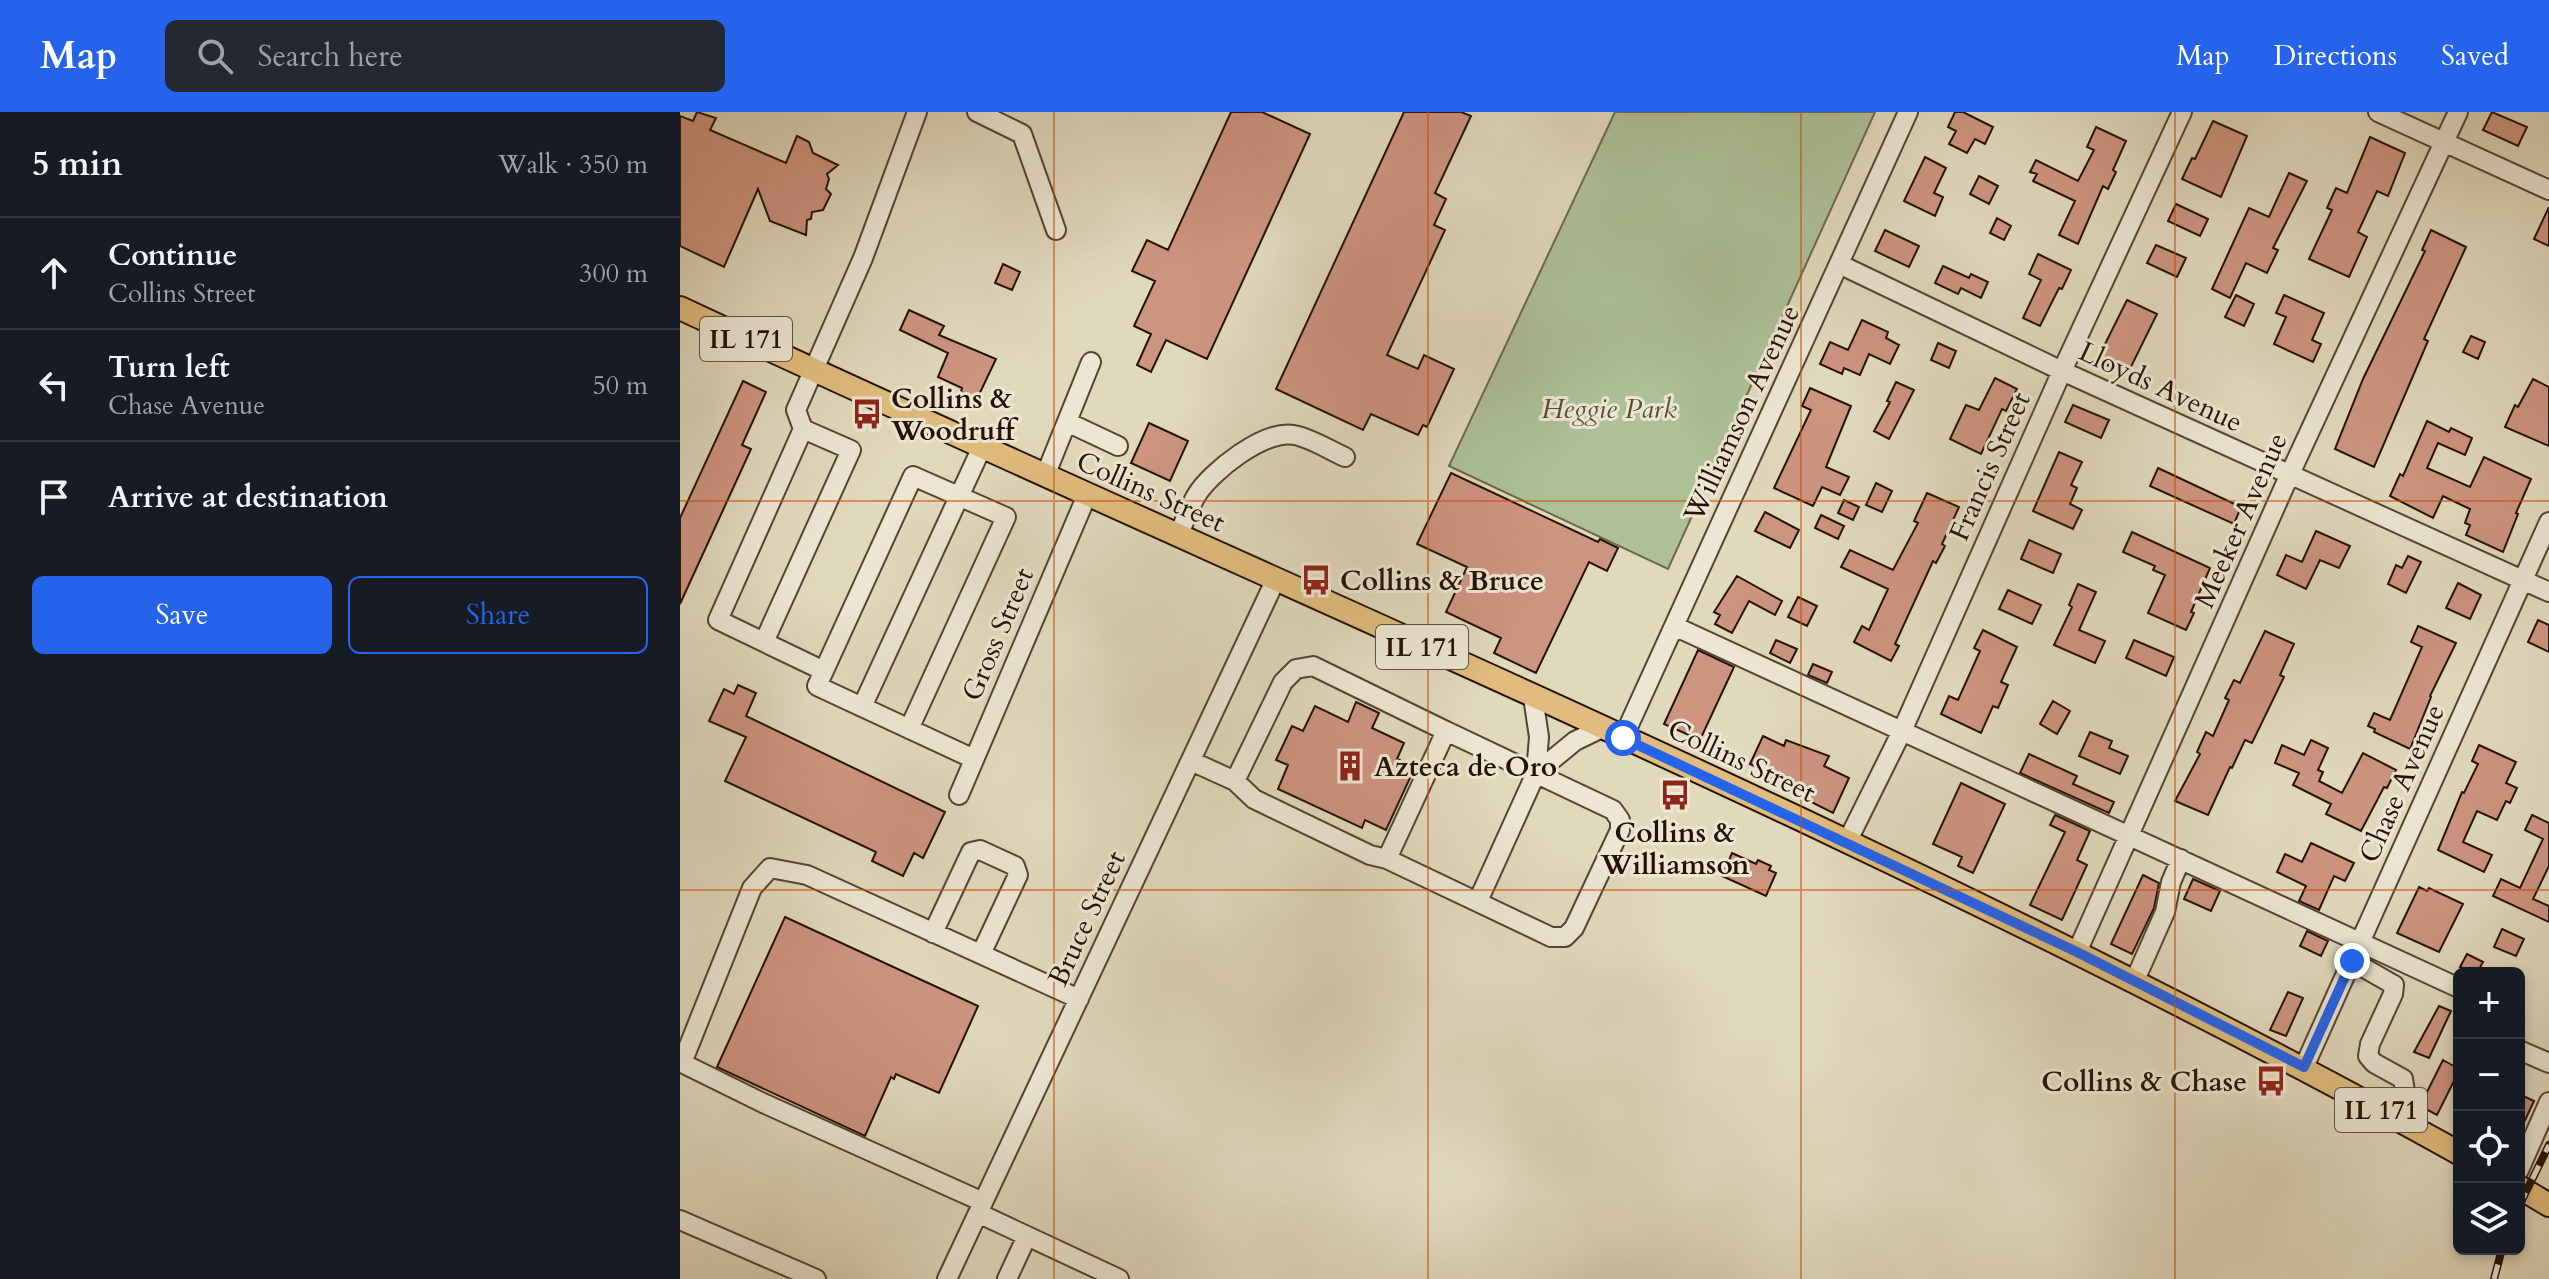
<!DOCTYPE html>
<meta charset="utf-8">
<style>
body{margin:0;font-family:Cardo,serif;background:#242831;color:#f1f3f6}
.controls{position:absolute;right:24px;bottom:24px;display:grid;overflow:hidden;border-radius:12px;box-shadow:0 4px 12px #0003}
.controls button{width:72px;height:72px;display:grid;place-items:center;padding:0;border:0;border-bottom:2px solid #363941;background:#171b24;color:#f1f3f6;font:40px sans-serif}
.stop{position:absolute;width:24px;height:24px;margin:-18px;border:6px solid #2563eb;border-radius:50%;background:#fff}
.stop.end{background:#2563eb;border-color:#fff;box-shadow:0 2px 8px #0008}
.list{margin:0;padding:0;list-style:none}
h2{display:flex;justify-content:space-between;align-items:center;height:104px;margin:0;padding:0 32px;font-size:34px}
h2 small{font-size:26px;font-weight:400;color:#9ea1a6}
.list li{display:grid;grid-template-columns:52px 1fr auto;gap:24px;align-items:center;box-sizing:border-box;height:112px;padding:0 32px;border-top:2px solid #363941}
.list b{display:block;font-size:30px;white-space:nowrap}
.list p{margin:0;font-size:26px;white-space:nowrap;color:#9ea1a6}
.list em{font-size:26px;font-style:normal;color:#9ea1a6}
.actions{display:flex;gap:16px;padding:24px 32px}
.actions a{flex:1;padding:18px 0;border:2px solid #2563eb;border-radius:12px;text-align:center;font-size:28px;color:#2563eb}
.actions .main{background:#2563eb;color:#fff}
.icon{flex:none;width:44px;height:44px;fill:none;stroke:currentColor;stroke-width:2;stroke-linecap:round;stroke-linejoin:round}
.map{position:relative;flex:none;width:1869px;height:1167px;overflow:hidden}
header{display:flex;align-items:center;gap:48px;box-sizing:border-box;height:112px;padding:0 40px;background:#2563eb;color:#fff}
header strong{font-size:38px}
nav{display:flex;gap:44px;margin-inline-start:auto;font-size:28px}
.search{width:560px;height:72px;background:#242831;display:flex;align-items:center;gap:20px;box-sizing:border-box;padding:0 28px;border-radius:12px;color:#9ea1a6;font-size:30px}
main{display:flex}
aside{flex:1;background:#171b24}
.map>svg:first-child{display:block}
.green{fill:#adc096;stroke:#6a694d;stroke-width:2}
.building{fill:#cd9480;stroke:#261204;stroke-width:2}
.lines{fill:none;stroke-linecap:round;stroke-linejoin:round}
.minor-casing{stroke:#554432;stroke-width:22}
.major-casing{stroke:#261204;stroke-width:26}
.minor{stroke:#ece6d3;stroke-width:18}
.major{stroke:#e0bc7e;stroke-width:22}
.rail-casing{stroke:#261204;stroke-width:8}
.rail{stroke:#ece6d3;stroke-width:5;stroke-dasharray:15;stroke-linecap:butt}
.route{stroke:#2563eb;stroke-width:10}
.grid{fill:none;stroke:#cb4e0b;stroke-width:2;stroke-opacity:0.55}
.labels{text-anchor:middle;stroke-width:6;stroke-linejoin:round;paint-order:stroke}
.shield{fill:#ece6d3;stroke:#615242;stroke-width:2}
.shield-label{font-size:26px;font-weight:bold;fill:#261204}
.street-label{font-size:28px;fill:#261204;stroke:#ece6d3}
.poi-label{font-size:28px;font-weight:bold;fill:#261204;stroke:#ece6d3;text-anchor:start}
.park-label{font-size:28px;font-style:italic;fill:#554f37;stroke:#ece6d3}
</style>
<header>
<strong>Map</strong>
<div class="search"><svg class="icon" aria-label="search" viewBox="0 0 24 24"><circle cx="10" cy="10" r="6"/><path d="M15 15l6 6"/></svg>Search here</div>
<nav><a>Map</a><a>Directions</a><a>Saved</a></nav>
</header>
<main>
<aside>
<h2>5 min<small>Walk · 350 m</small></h2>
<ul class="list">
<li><svg class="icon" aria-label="ahead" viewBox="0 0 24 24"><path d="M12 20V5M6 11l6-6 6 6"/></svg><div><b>Continue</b><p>Collins Street</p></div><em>300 m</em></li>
<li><svg class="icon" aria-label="left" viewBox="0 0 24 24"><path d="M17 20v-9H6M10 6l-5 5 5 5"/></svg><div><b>Turn left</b><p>Chase Avenue</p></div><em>50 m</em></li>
<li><svg class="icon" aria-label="arrive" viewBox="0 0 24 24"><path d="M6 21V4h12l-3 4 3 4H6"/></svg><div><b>Arrive at destination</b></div></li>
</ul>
<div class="actions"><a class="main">Save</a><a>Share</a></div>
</aside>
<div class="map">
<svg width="1869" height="1167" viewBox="0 0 1869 1167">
<rect width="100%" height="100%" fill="#e1d9bc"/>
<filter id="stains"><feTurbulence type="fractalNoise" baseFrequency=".0025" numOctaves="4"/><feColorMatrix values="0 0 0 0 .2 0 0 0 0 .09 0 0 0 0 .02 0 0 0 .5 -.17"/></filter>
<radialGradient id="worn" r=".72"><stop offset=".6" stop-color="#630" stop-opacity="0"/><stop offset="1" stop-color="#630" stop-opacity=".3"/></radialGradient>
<path class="green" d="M935,0H1195L988,457L769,354Z"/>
<path class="building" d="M17,0L36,6L30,18L106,51L117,24L129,30L133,41L158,53L147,62L149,67L146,77L151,82L143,98L132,100L131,107L127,108L126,123L90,109L78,77L44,155L0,134V4L13,9Z
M551,0H582L630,22L527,247L486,228L471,260L457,253L471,222L454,214L475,169L452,159L467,128L488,138Z
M724,0H781L791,4L755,81L766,87L754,113L765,118L707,243L738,257L744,243L774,257L747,315L743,313L738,323L691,302L683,318L596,277Z
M1275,0H1283L1313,15L1305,32L1295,27L1287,41L1269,32L1276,19L1268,15Z
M1812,0L1847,15L1838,34L1803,18Z
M1533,9L1567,24L1541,85L1502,67L1512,46L1515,47Z
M1416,15L1446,29L1433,58L1436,60L1428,77L1423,74L1398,132L1379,123L1395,89L1353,69L1357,62L1350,60L1356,48L1398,69L1414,38L1407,35Z
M1690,25L1725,41L1708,84L1697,79L1678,120L1687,125L1669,165L1629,147L1652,98L1647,96L1656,76L1667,81Z
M1245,45L1266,56L1254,81L1263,85L1255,104L1224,89Z
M1609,61L1627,69L1593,136L1598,138L1587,161L1566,151L1550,186L1532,177L1569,96L1589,105Z
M1299,64L1318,74L1309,92L1290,82Z
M1496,92L1528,107L1520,124L1488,109Z
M1869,95V134L1854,127Z
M1317,106L1331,114L1324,128L1310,121Z
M1205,118L1239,134L1229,155L1195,139Z
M1751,118L1786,135L1744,227L1748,229L1694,355L1655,337L1683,267L1745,139L1742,138Z
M1476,133L1506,146L1497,165L1467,151Z
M1358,142L1391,158L1382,177L1379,176L1360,214L1343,206L1361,168L1349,162Z
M323,152L340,160L332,178L315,171Z
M1263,154L1289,166L1291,162L1308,170L1301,186L1281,176L1278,182L1255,171Z
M1556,183L1574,192L1564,214L1545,205Z
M1604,183L1644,201L1632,228L1641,232L1633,250L1594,232L1606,205L1596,201Z
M1447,188L1477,202L1447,263L1417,248Z
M229,198L264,214L259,223L316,247L297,287L281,280L282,276L258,265L268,241L220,218Z
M1182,208L1208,220L1206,226L1219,233L1210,252L1189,242L1180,263L1164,256L1162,262L1140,252L1150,230L1168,238Z
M1791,224L1805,230L1798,247L1783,240Z
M1258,231L1276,239L1269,256L1251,248Z
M1315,266L1337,277L1326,299L1322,297L1301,342L1270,327L1286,293L1299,298Z
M1853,267L1869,275V334L1825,315L1835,293L1838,295Z
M63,269L86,280L62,333L71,337L0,492V406Z
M1216,270L1234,278L1209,327L1194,319L1210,290L1207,289Z
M1130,276L1171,294L1146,355L1169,365L1160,383L1142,375L1133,394L1094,376L1131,298L1122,294Z
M1393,293L1429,308L1421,326L1385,310Z
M1747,309L1769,320L1771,316L1792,326L1785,343L1758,331L1747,356L1790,375L1804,345L1851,367L1836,401L1838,402L1823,440L1786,423L1790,413L1785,411L1790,397L1763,384L1753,406L1710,384L1720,362L1723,364Z
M469,311L508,329L490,369L451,351Z
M1379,340L1402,350L1391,373L1397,376L1390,392L1402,398L1393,417L1353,399Z
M1478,356L1561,395L1554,412L1470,374Z
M771,361L918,430L920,427L938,436L927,459L909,450L856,561L814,541L821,526L766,500L787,455L737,432Z
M1196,371L1212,379L1202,400L1186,393Z
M1247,381L1279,395L1262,432L1265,434L1256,451L1253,449L1215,532L1219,534L1211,549L1174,530L1182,514L1189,518L1208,477L1161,455L1170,438L1213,458L1238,411L1234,409Z
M1164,388L1179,395L1173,408L1158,401Z
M1085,400L1119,418L1110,436L1075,419Z
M1141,403L1164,414L1158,427L1135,416Z
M1636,419L1670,434L1659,456L1640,448L1626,477L1597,463L1606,443L1622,450Z
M1452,420L1530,456L1511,500L1514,501L1506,518L1468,501L1485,463L1473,458L1475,454L1443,440Z
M1349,428L1381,442L1373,461L1341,447Z
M1728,444L1741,450L1726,481L1708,472L1716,453L1722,456Z
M1057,464L1102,489L1095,503L1069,489L1052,521L1035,512L1040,503L1034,500Z
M1778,471L1801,483L1790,507L1766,496Z
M1398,472L1416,480L1399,518L1425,529L1415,551L1374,533L1392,495L1389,493Z
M1328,478L1361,493L1352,512L1319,497Z
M1118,485L1137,494L1127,514L1108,505Z
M1858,508L1869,513V540L1848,530Z
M1738,514L1776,531L1750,584L1751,585L1730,637L1694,620L1695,617L1688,614L1694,601L1710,608L1742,535L1731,530Z
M1303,518L1337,535L1321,570L1328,573L1318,596L1313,594L1301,621L1261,602L1269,584L1278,588L1300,539L1294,536Z
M1585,519L1614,532L1600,563L1604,565L1572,631L1565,628L1552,656L1550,655L1528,703L1495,689L1520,642L1517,640L1526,620L1533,624L1549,588L1545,586L1554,568L1560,571Z
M1096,528L1117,537L1110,551L1090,541Z
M1454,528L1494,545L1486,564L1446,546Z
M1018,538L1054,555L1020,628L984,612Z
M1133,552L1152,560L1147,571L1128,563Z
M58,573L76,581L66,604L265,700L243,746L234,741L223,764L192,749L196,740L45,669L66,625L29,609L44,577L54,582Z
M1373,589L1390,599L1377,622L1360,612Z
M676,590L699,601L692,616L724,631L717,647L735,655L706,718L685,708L682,716L598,677L608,653L596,648L612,614L623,619L635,594L668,610Z
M1410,620L1432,629L1429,636L1448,644L1440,662L1399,644Z
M1083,624L1104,634L1106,628L1149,644L1144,654L1169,666L1153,701L1086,667L1089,661L1070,652Z
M1631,628L1648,636L1638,658L1643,660L1639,669L1662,681L1683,641L1716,658L1707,676L1704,675L1681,719L1646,702L1651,692L1613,673L1619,661L1595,651L1602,633L1624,643Z
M1799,633L1836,650L1826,671L1837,676L1830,691L1826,689L1817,708L1797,699L1783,730L1812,743L1804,760L1758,738L1782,680L1784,681L1798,652L1792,649Z
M1349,642L1397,664L1393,672L1434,690L1429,701L1340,661Z
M1281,671L1325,692L1293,761L1278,754L1282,745L1253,732Z
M1375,703L1410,719L1397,748L1407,753L1382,808L1350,793L1385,720L1370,713Z
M1852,703L1869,711V754L1853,787L1869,794V810L1813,784L1821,767L1840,776L1863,727L1845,718Z
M1631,731L1674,751L1665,769L1654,764L1639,798L1619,789L1626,774L1597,760L1605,742L1622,750Z
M1052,741L1076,752L1078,748L1091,754L1089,758L1096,761L1086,784L1042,764Z
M1463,763L1479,771L1474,796L1452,842L1431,832Z
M1513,767L1540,779L1531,799L1504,787Z
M1739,775L1747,779L1749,776L1783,792L1759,840L1717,821Z
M105,805L298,894L259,981L216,962L214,967L211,965L185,1024L37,955Z
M1822,817L1844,827L1836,844L1814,835Z
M1627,819L1648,829L1641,844L1620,834Z
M1787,842L1803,850L1797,861L1780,855Z
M1608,880L1623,886L1606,924L1590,918Z
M1759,894L1771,899L1749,946L1734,940Z
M1763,948L1779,957V959L1757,1003L1740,994Z
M1839,982L1854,989L1839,1021Z"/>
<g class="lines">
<g class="minor-casing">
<path id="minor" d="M297,0L342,22L376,118
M1698,0L1869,78
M1159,152L1382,259L1869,480
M387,310L438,334
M365,364L411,250
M498,424C504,411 509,396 516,384C530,360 585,317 614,323C631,326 649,338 665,345
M994,514L1779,876
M84,530L171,338L123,317
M144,559L38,508L123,317L116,298L183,146L237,0
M182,595L302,335
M229,617L326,405L233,364L137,574L294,647
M766,619L933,698L940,708V718L894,816L885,825H871L707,747Z
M943,626L1228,0
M511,649L555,669L603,570L616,557L633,554L766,619
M856,661L895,629L922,616
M555,669L574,687L690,743L707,747
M279,683L407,383
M1167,730L1222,619L1382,259L1502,0
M798,789L856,661L859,625L853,585
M253,821L291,740L300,738L335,754L338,763L301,842
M1397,840L1609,364L1778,0
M1672,849L1714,873L1713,882L1690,932L1688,944L1694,951L1723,967L1725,979L1714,1005
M1455,868L1485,800L1491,770L1501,747
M1839,938L1869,951
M1624,955L1869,410
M1839,1058L1869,990
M303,1090L83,991L2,951L72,776L90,756L127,763L399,887
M298,1101L439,1167
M0,1108L136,1167
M267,1167L595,469
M327,1167L347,1124"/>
</g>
<g class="major-casing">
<path id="major" d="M0,196C595,474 1204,723 1779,1041
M1839,1075L1869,1093"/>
</g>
<use href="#minor" class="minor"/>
<use href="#major" class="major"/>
<g class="rail-casing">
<path id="rail" d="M1839,1094L1869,1033
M1814,1167L1822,1137"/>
</g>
<use href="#rail" class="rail"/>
</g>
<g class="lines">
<path class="route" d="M943,626L1397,840L1624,955L1672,849"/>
</g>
<path class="grid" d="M374,0V1167M748,0V1167M1121,0V1167M1495,0V1167M0,389H1869M0,778H1869"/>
<defs>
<g id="bus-bare" transform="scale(2.4)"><path d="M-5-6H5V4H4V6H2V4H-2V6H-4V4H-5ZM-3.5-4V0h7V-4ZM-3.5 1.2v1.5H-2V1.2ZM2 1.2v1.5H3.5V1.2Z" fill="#8f2418" stroke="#ece6d3" stroke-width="2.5" paint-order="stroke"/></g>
<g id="building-bare" transform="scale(2.4)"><path d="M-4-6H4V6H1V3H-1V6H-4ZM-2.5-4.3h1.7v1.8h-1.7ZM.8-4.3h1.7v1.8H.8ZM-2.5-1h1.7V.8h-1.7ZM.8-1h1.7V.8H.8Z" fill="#8f2418" stroke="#ece6d3" stroke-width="2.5" paint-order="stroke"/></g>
</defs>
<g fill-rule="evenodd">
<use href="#bus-bare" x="187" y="302"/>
<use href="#bus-bare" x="636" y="468"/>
<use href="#building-bare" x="670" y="654"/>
<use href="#bus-bare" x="995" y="683"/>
<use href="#bus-bare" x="1591" y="969"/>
</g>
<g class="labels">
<g class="shield">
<rect x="20" y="205" width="92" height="44" rx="6"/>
<rect x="696" y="513" width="92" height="44" rx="6"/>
<rect x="1655" y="976" width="92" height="44" rx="6"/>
</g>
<g class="shield-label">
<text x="66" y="236">IL 171</text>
<text x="742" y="544">IL 171</text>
<text x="1701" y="1007">IL 171</text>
</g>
<g class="street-label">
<text transform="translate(1481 274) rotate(25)" y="10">Lloyds Avenue</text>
<text transform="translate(1061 301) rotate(-65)" y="10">Williamson Avenue</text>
<text transform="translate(1309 354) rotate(-66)" y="10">Francis Street</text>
<text transform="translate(471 379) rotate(24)" y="10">Collins Street</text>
<text transform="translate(1560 408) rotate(-66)" y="10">Meeker Avenue</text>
<text transform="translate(317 522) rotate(-67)" y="10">Gross Street</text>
<text transform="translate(1062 648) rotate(25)" y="10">Collins Street</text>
<text transform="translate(1721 671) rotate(-66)" y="10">Chase Avenue</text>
<text transform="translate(406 806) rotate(-65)" y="10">Bruce Street</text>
</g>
<g class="poi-label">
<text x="211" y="296">Collins &amp;<tspan x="211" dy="32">Woodruff</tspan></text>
<text x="660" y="478">Collins &amp; Bruce</text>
<text x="694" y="664">Azteca de Oro</text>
<text x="995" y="730" text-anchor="middle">Collins &amp;<tspan x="995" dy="32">Williamson</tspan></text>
<text x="1567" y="979" text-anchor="end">Collins &amp; Chase</text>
</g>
<g class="park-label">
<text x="929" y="306">Heggie Park</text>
</g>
</g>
<rect width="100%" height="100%" filter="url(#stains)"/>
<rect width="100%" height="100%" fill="url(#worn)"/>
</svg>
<div class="controls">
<button>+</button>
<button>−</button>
<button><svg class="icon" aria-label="locate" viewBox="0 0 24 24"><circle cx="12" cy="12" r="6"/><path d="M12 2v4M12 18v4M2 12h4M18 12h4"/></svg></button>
<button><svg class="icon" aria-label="layers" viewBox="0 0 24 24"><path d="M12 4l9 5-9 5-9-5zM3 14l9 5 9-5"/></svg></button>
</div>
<div class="stop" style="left:943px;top:626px"></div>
<div class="stop end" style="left:1672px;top:849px"></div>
</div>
</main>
